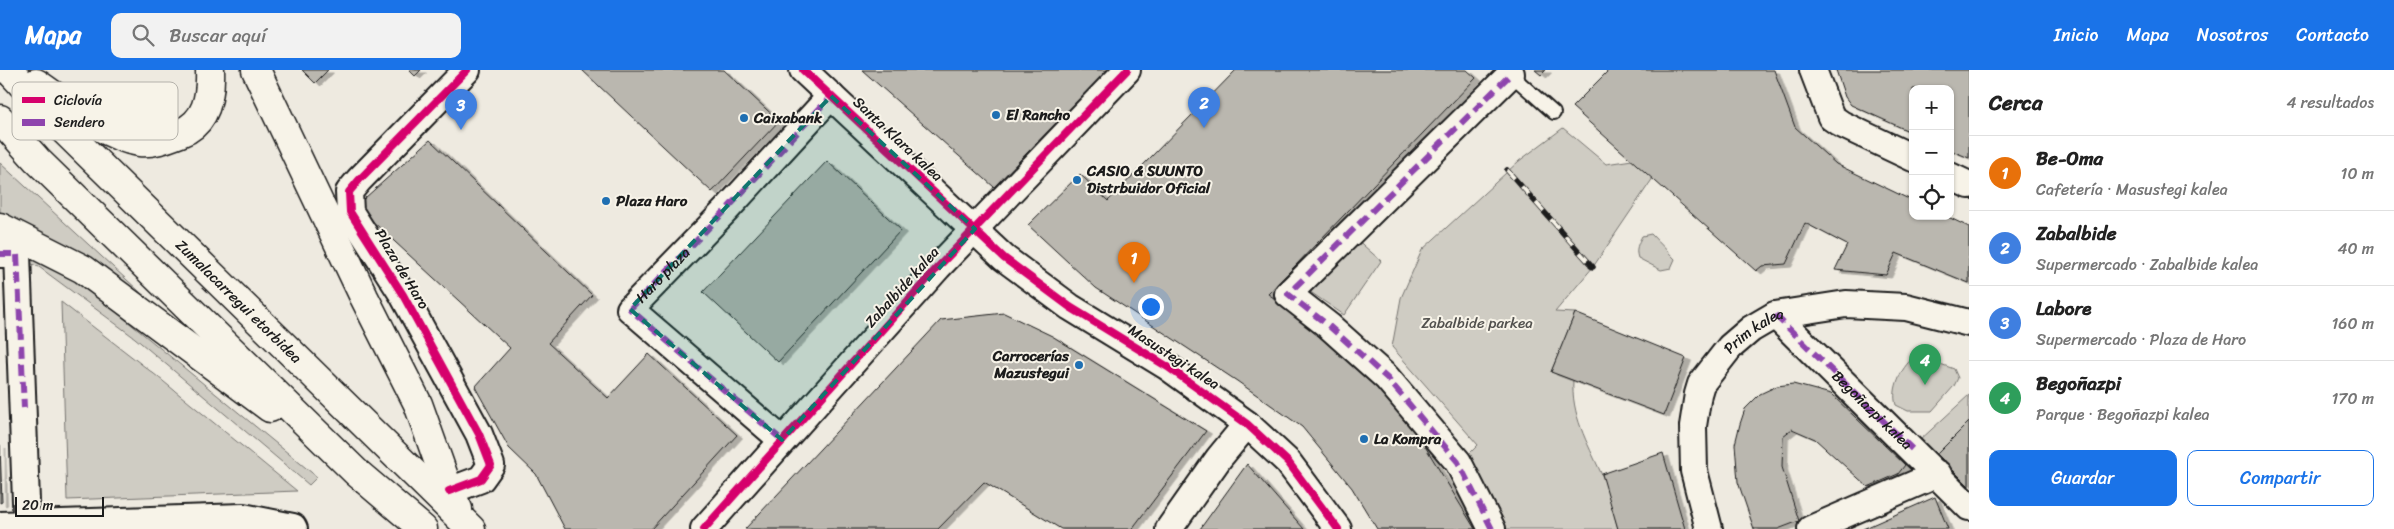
<!DOCTYPE html>
<html lang="es">
<meta charset="utf-8">
<style>
body{margin:0;font-family:Sriracha,sans-serif;background:#f2f2f2;color:#222}
.controls{position:absolute;right:15px;top:15px;display:grid;overflow:hidden;border-radius:10px;box-shadow:0 1px 4px #0004}
.controls button{width:45px;height:45px;display:grid;place-items:center;padding:0;border:0;border-bottom:1px solid #e0e0e0;background:#fff;color:#222;font:25px sans-serif}
.scale{position:absolute;left:15px;bottom:12px;width:89px;box-sizing:border-box;padding-left:5px;border:2px solid #1c1c1c;border-top:0;font-size:14px;line-height:18px;white-space:nowrap;color:#1c1c1c;-webkit-text-stroke:4px #f7f3e8;paint-order:stroke}
.you{position:absolute;left:1150px;top:236px;width:18px;height:18px;margin:-12px;border:4px solid #fff;border-radius:50%;background:#1a73e8;box-shadow:0 0 0 8px #1a73e833}
.badge{display:grid;place-items:center;width:32px;height:32px;border-radius:50%;background:#1a73e8;color:#fff;font-size:16px;font-weight:700}
.pin{position:absolute;translate:-50% -41px;filter:drop-shadow(0 1px 2px #0008)}
.pin::after{content:'';position:absolute;top:26px;width:18px;height:15px;background:inherit;clip-path:polygon(0 0,100% 0,50% 100%)}
.list{margin:0;padding:0;list-style:none}
h2{display:flex;justify-content:space-between;align-items:center;height:65px;margin:0;padding:0 20px;font-size:21px}
h2 small{font-size:16px;font-weight:400;color:#767676}
.list li{display:grid;grid-template-columns:32px 1fr auto;gap:15px;align-items:center;box-sizing:border-box;height:75px;padding:0 20px;border-top:1px solid #e0e0e0}
.list b{display:block;font-size:19px;white-space:nowrap}
.list p{margin:0;font-size:16px;white-space:nowrap;color:#767676}
.list em{font-size:16px;font-style:normal;color:#767676}
.actions{display:flex;gap:10px;padding:15px 20px}
.actions a{flex:1;padding:11px 0;border:1px solid #1a73e8;border-radius:10px;text-align:center;font-size:18px;color:#1a73e8}
.actions .main{background:#1a73e8;color:#fff}
.icon{flex:none;width:28px;height:28px;fill:none;stroke:currentColor;stroke-width:2;stroke-linecap:round;stroke-linejoin:round}
.map{position:relative;flex:none;width:1969px;height:459px;overflow:hidden}
header{display:flex;align-items:center;gap:30px;box-sizing:border-box;height:70px;padding:0 25px;background:#1a73e8;color:#fff}
header strong{font-size:24px}
nav{display:flex;gap:28px;margin-inline-start:auto;font-size:18px}
.search{width:350px;height:45px;background:#f2f2f2;display:flex;align-items:center;gap:12px;box-sizing:border-box;padding:0 18px;border-radius:10px;color:#767676;font-size:19px}
main{display:flex}
aside{flex:1;background:#fff}
.map>svg:first-child{display:block}
.green{fill:#cfccc3;stroke:#767470}
.building{fill:#bab7af;stroke:#1c1c1c;filter:url(#shadow)}
.lines{fill:none;stroke-linecap:round;stroke-linejoin:round}
.lane-casing{stroke:#1c1c1c;stroke-width:16}
.street-casing{stroke:#1c1c1c;stroke-width:30}
.primary-casing{stroke:#1c1c1c;stroke-width:31}
.lane{stroke:#f7f3e8;stroke-width:12}
.street{stroke:#f7f3e8;stroke-width:26}
.primary{stroke:#f7f3e8;stroke-width:28}
.rail-casing{stroke:#1c1c1c;stroke-width:5.5}
.rail{stroke:#f7f3e8;stroke-width:4;stroke-dasharray:11;stroke-linecap:butt}
.quiet{stroke:#8e44ad;stroke-width:6;stroke-dasharray:12 6;stroke-linecap:butt}
.cycleway-casing{stroke:#f7f3e8;stroke-width:11}
.cycleway{stroke:#d6006c;stroke-width:8}
.marked{fill:#0f766e;fill-opacity:0.2;stroke:#0f766e;stroke-width:4;stroke-dasharray:10 6;stroke-linejoin:round}
.poi-dot{fill:#1f6fb2;stroke:#f7f3e8;stroke-width:2}
.labels{text-anchor:middle;stroke-width:4;stroke-linejoin:round;paint-order:stroke}
.poi-label{font-size:15px;font-weight:bold;fill:#1c1c1c;stroke:#f7f3e8;text-anchor:start}
.street-label{font-size:15px;fill:#1c1c1c;stroke:#f7f3e8}
.park-label{font-size:15px;fill:#52514e;stroke:#f7f3e8}
.key{fill:#f7f3e8;stroke:#b5b2ab;stroke-width:1}
.key-label{font-size:14px;fill:#1c1c1c}
</style>
<header>
<strong>Mapa</strong>
<div class="search"><svg class="icon" aria-label="search" viewBox="0 0 24 24"><circle cx="10" cy="10" r="6"/><path d="M15 15l6 6"/></svg>Buscar aquí</div>
<nav><a>Inicio</a><a>Mapa</a><a>Nosotros</a><a>Contacto</a></nav>
</header>
<main>
<div class="map">
<svg width="1969" height="459" viewBox="0 0 1969 459">
<defs>
<filter id="shadow"><feDropShadow dx="5.5" dy="3" stdDeviation="0" flood-color="#0004"/></filter>
</defs>
<rect width="100%" height="100%" fill="#eeeae0"/>
<filter id="ink" filterUnits="userSpaceOnUse"><feTurbulence type="fractalNoise" baseFrequency=".02" numOctaves="2"/><feDisplacementMap in="SourceGraphic" scale="10" xChannelSelector="R" yChannelSelector="G"/><feConvolveMatrix kernelMatrix="1 2 1 2 8 2 1 2 1" color-interpolation-filters="sRGB"/></filter>
<g filter="url(#ink)">
<path class="green" d="M1563,58L1606,94L1632,90L1653,108L1593,197L1555,242L1575,243L1551,302L1573,310C1571,345 1587,372 1601,403C1609,420 1613,441 1618,459H1502L1464,389L1478,375L1392,277L1401,228L1422,180L1519,91Z
M0,93L177,256L73,181L0,143Z
M1651,164L1675,189L1671,198L1661,200L1638,188C1635,179 1638,174 1642,166Z
M1354,167L1381,191L1344,245L1309,221Z
M0,169L65,200L317,407L309,415L135,268L39,197L0,180Z
M61,232L158,307L297,421L67,430Z
M1913,288H1924L1954,299L1958,308L1954,316L1932,341H1908L1896,335C1891,319 1901,298 1913,288Z
M1969,325V352L1937,384L1919,371Z"/>
<path class="building" d="M302,0H328L315,13Z
M409,0H421L415,6Z
M582,0H724L779,51L712,122Z
M862,0H1108L994,117Z
M1236,0H1467L1476,8L1268,224L1290,239L1360,298L1420,368L1475,459H1377L1352,418L1302,357L1237,311L1096,218L1028,155L1080,104L1108,131Z
M1535,0H1546L1541,5Z
M1609,0H1774L1795,57L1836,94L1913,131V146H1946L1969,157V213L1896,183L1886,205L1835,200L1847,175L1805,153L1786,194L1762,196L1756,201L1572,37Z
M1836,0H1969V88L1950,80V19H1913V63L1851,35L1845,27Z
M430,70L592,225L548,273L608,328L649,284L737,365L651,459H565L536,404L509,378L475,317L510,278L356,136Z
M827,91L901,160L778,292L703,222Z
M1004,243L1052,266L1206,361L1132,459H1061L984,412L938,459H745L941,250Z
M1575,243L1686,288L1664,345L1551,302Z
M1793,314L1831,324L1905,395L1898,404L1868,417L1815,369L1792,359L1783,366L1782,397L1799,451L1778,459H1754L1738,412L1735,374L1740,354L1745,339L1760,324L1777,316Z
M1969,352V416L1937,384Z
M0,375L2,432L0,433Z
M1663,383L1685,459H1618L1602,404Z
M1247,394L1304,459H1200Z
M1935,427L1948,459H1863Z"/>
<g class="lines">
<g class="lane-casing">
<path id="lane" d="M1508,2L1554,43"/>
</g>
<g class="street-casing">
<g id="street">
<path d="M803,0L1004,188L1070,237L1168,297L1247,354L1288,392L1338,459"/>
<path d="M1813,0L1831,47L1841,54L1913,88"/>
<path d="M1950,106L1969,115"/>
<path d="M0,184H17L27,459"/>
<path d="M1775,245L1969,437"/>
<path d="M782,370L630,239L726,140L831,26"/>
<path d="M449,421L481,409L491,395L479,364L403,225L350,142L349,122L359,110L467,0"/>
<path d="M0,455L243,447L293,457L294,459"/>
<path d="M704,459L938,197L1127,0"/>
<path d="M1169,459L1219,388L1247,354"/>
<path d="M1492,459L1458,392L1387,308L1329,256L1288,224L1511,4"/>
<path id="s1" d="M1709,459L1694,401L1693,356L1698,324L1701,314L1730,277L1751,259L1775,245L1846,234L1906,237L1969,253"/>
<path d="M1811,459L1938,404"/>
</g>
</g>
<g class="primary-casing">
<g id="primary">
<path id="s2" d="M9,0L66,62L471,459"/>
<path d="M256,0L364,227L418,334L449,421L458,439"/>
<path d="M36,13C66,33 103,66 139,72C152,74 167,68 180,63C207,53 211,26 210,0"/>
<path d="M0,49L37,90L356,402L423,459"/>
<path d="M0,157L83,199L270,338"/>
</g>
</g>
<use href="#lane" class="lane"/>
<use href="#street" class="street"/>
<use href="#primary" class="primary"/>
<g class="rail-casing">
<path id="rail" d="M1507,100L1593,197L1591,196"/>
</g>
<use href="#rail" class="rail"/>
<g class="quiet">
<path d="M0,184H17L24,338"/>
<path id="s3" d="M1775,245L1912,379"/>
<path id="s4" d="M782,370L630,239L726,140L831,26"/>
<path d="M1492,459L1458,392L1387,308L1329,256L1288,224L1511,4"/>
</g>
<g class="cycleway-casing">
<path id="cycleway" d="M803,0L1004,188L1070,237L1168,297L1247,354L1288,392L1338,459
M449,421L481,409L491,395L479,364L403,225L350,142L349,122L359,110L467,0
M704,459L938,197L1127,0"/>
</g>
<use href="#cycleway" class="cycleway"/>
</g>
</g>
<path class="marked" d="M831,26L975,159L782,370L630,239Z"/>
<g class="poi-dot">
<circle cx="996" cy="45" r="5"/>
<circle cx="744" cy="48" r="5"/>
<circle cx="1077" cy="110" r="5"/>
<circle cx="606" cy="131" r="5"/>
<circle cx="1079" cy="295" r="5"/>
<circle cx="1364" cy="369" r="5"/>
</g>
<g class="labels">
<g class="poi-label">
<text x="1006" y="50">El Rancho</text>
<text x="754" y="53">Caixabank</text>
<text x="1087" y="106">CASIO &amp; SUUNTO<tspan x="1087" dy="17">Distrbuidor Oficial</tspan></text>
<text x="616" y="136">Plaza Haro</text>
<text x="1069" y="291" text-anchor="end">Carrocerías<tspan x="1069" dy="17">Mazustegui</tspan></text>
<text x="1374" y="374">La Kompra</text>
</g>
<g class="street-label">
<text transform="translate(898 69) rotate(43)" y="5">Santa Klara kalea</text>
<text transform="translate(402 199) rotate(59)" y="5">Plaza de Haro</text>
<text dy="5" stroke="none"><textPath href="#s4" startOffset="248">Haro plaza</textPath></text>
<text transform="translate(902 217) rotate(-48)" y="5">Zabalbide kalea</text>
<text dy="5" stroke="none"><textPath href="#s2" startOffset="326">Zumalacarregui etorbidea</textPath></text>
<text dy="5" stroke="none"><textPath href="#s1" startOffset="224">Prim kalea</textPath></text>
<text transform="translate(1174 287) rotate(33)" y="5">Masustegi kalea</text>
<text dy="5" stroke="none"><textPath href="#s3" startOffset="136">Begoñazpi kalea</textPath></text>
</g>
<g class="park-label">
<text x="1477" y="258">Zabalbide parkea</text>
</g>
</g>
<rect x="12" y="12" width="166" height="58" rx="8" class="key"/>
<rect x="22" y="27" width="23" height="6" fill="#d6006c"/>
<rect x="22" y="49" width="23" height="7" fill="#8e44ad"/>
<g class="key-label">
<text x="54" y="35">Ciclovía</text>
<text x="54" y="57">Sendero</text>
</g>
</svg>
<div class="controls">
<button>+</button>
<button>−</button>
<button><svg class="icon" aria-label="locate" viewBox="0 0 24 24"><circle cx="12" cy="12" r="6"/><path d="M12 2v4M12 18v4M2 12h4M18 12h4"/></svg></button>
</div>
<div class="scale">20 m</div>
<div class="you"></div>
<div class="pin badge" style="left:1134px;top:213px;background:#e8710a">1</div>
<div class="pin badge" style="left:1204px;top:58px;background:#3f7fe0">2</div>
<div class="pin badge" style="left:461px;top:60px;background:#3f7fe0">3</div>
<div class="pin badge" style="left:1925px;top:315px;background:#2e9e5b">4</div>
</div>
<aside>
<h2>Cerca<small>4 resultados</small></h2>
<ul class="list">
<li><span class="badge" style="background:#e8710a">1</span><div><b>Be-Oma</b><p>Cafetería · Masustegi kalea</p></div><em>10 m</em></li>
<li><span class="badge" style="background:#3f7fe0">2</span><div><b>Zabalbide</b><p>Supermercado · Zabalbide kalea</p></div><em>40 m</em></li>
<li><span class="badge" style="background:#3f7fe0">3</span><div><b>Labore</b><p>Supermercado · Plaza de Haro</p></div><em>160 m</em></li>
<li><span class="badge" style="background:#2e9e5b">4</span><div><b>Begoñazpi</b><p>Parque · Begoñazpi kalea</p></div><em>170 m</em></li>
</ul>
<div class="actions"><a class="main">Guardar</a><a>Compartir</a></div>
</aside>
</main>
